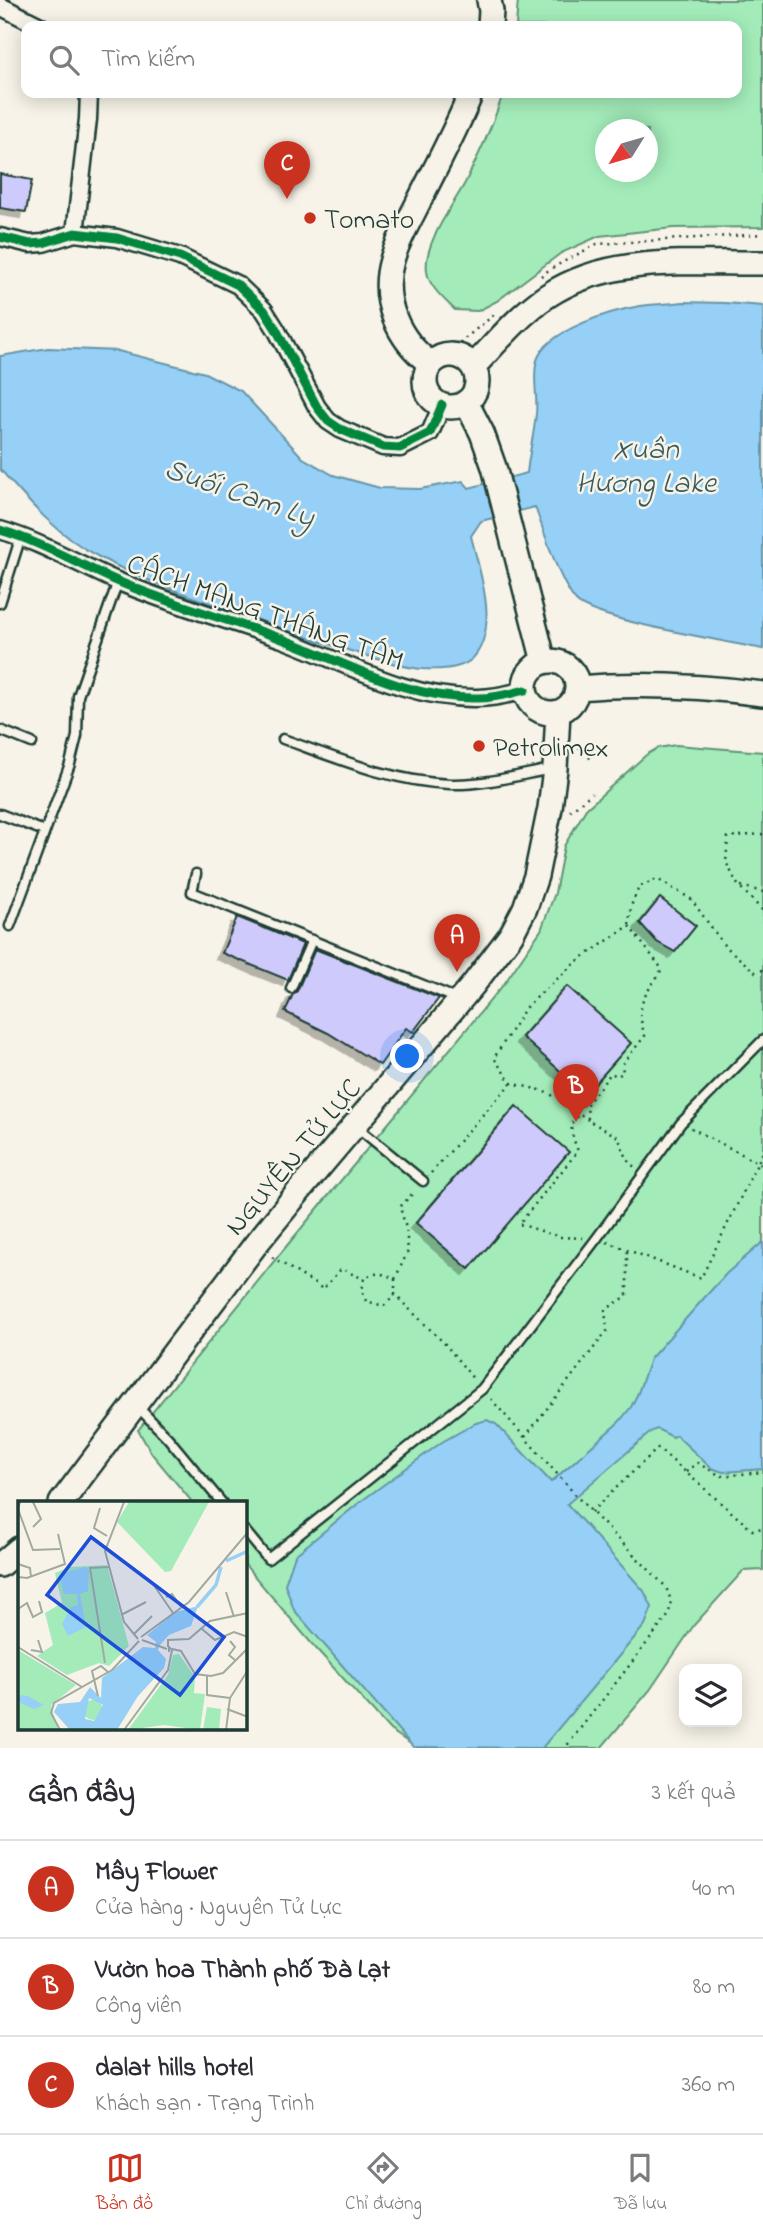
<!DOCTYPE html>
<html lang="vi">
<meta charset="utf-8">
<style>
body{margin:0;font-family:"Indie Flower",sans-serif;background:#f7f7f7;color:#2b2b33}
.controls{position:absolute;right:21px;bottom:21px;display:grid;overflow:hidden;border-radius:14px;box-shadow:0 4px 18px #0003}
.controls button{width:63px;height:63px;display:grid;place-items:center;padding:0;border:0;border-bottom:2px solid #e1e1e2;background:#fff;color:#2b2b33;font:35px sans-serif}
.compass{position:absolute;left:595px;top:119px;width:63px;height:63px;border-radius:50%;background:#fff;box-shadow:0 4px 18px #0003;rotate:233deg}
.you{position:absolute;left:408px;top:1057px;width:24px;height:24px;margin:-18px;border:5px solid #fff;border-radius:50%;background:#1a73e8;box-shadow:0 0 0 10px #1a73e833}
.badge{display:grid;place-items:center;width:46px;height:46px;border-radius:50%;background:#c8321e;color:#fff;font-size:23px;font-weight:700}
.pin{position:absolute;translate:-50% -58px;filter:drop-shadow(0 2px 4px #0008)}
.pin::after{content:'';position:absolute;top:37px;width:24px;height:21px;background:inherit;clip-path:polygon(0 0,100% 0,50% 100%)}
.list{margin:0;padding:0;list-style:none}
h2{display:flex;justify-content:space-between;align-items:center;height:91px;margin:0;padding:0 28px;font-size:30px}
h2 small{font-size:23px;font-weight:400;color:#7c7c81}
.list li{display:grid;grid-template-columns:46px 1fr auto;gap:21px;align-items:center;box-sizing:border-box;height:98px;padding:0 28px;border-top:2px solid #e1e1e2}
.list b{display:block;font-size:26px;white-space:nowrap}
.list p{margin:0;font-size:23px;white-space:nowrap;color:#7c7c81}
.list em{font-size:23px;font-style:normal;color:#7c7c81}
.icon{flex:none;width:38px;height:38px;fill:none;stroke:currentColor;stroke-width:2;stroke-linecap:round;stroke-linejoin:round}
.map{position:relative;flex:none;width:763px;height:1748px;overflow:hidden}
.search{position:absolute;background:#fff;box-shadow:0 4px 18px #0003;left:21px;right:21px;top:21px;height:77px;display:flex;align-items:center;gap:18px;box-sizing:border-box;padding:0 24px;border-radius:14px;color:#7c7c81;font-size:26px}
.sheet{height:385px;background:#fff}
nav{display:flex;justify-content:space-around;align-items:center;box-sizing:border-box;height:98px;border-top:2px solid #e1e1e2;background:#fff;font-size:19px;color:#7c7c81}
nav a{display:grid;justify-items:center;gap:4px}
nav .on{color:#c8321e}
.map>svg:first-child{display:block}
.green{fill:#a3ecb9;stroke:#619476;stroke-width:2;fill-rule:evenodd}
.water{fill:#96d0f6;stroke:#6695a8;stroke-width:2}
.building{fill:#cfcafc;stroke:#1f3d34;stroke-width:2;filter:url(#shadow)}
.lines{fill:none;stroke-linecap:round;stroke-linejoin:round}
.service-casing{stroke:#1f3d34;stroke-width:13}
.minor-casing{stroke:#1f3d34;stroke-width:21}
.secondary-casing{stroke:#1f3d34;stroke-width:28}
.path{stroke:#1f3d34;stroke-width:2.5;stroke-dasharray:2 5;stroke-linecap:butt}
.service{stroke:#f7f3e8;stroke-width:8}
.minor{stroke:#f7f3e8;stroke-width:16}
.secondary{stroke:#f7f3e8;stroke-width:23}
.cycleway-casing{stroke:#f7f3e8;stroke-width:13}
.cycleway{stroke:#00873e;stroke-width:9}
.poi-dot{fill:#c8321e;stroke:#f7f3e8;stroke-width:2.5}
.labels{text-anchor:middle;stroke-width:5;stroke-linejoin:round;paint-order:stroke}
.poi-label{font-size:28px;fill:#1f3d34;stroke:#f7f3e8;text-anchor:start}
.street-label{font-size:28px;fill:#1f3d34;stroke:#f7f3e8}
.water-label{font-size:30px;font-style:italic;fill:#375a5b;stroke:#f7f3e8}
.inset-river{fill:none;stroke:#96d0f6;stroke-width:3.5}
.inset-road{fill:none;stroke:#a1aaa0;stroke-width:2}
.view{fill:#1d4ed8;fill-opacity:0.15;stroke:#1d4ed8;stroke-width:3.5}
.inset-edge{fill:none;stroke:#1f3d34;stroke-width:3.5}
</style>
<div class="map">
<svg width="763" height="1748" viewBox="0 0 763 1748">
<defs>
<filter id="shadow"><feDropShadow dx="-6" dy="6" stdDeviation="0" flood-color="#0004"/></filter>
</defs>
<rect width="100%" height="100%" fill="#f7f3e8"/>
<filter id="ink" filterUnits="userSpaceOnUse"><feTurbulence type="fractalNoise" baseFrequency=".0143" numOctaves="2"/><feDisplacementMap in="SourceGraphic" scale="14" xChannelSelector="R" yChannelSelector="G"/><feConvolveMatrix kernelMatrix="1 2 1 2 8 2 1 2 1" color-interpolation-filters="sRGB"/></filter>
<g filter="url(#ink)">
<path class="green" d="M518,0H763V227L673,228L599,236L561,253L497,301L478,311L455,310C445,300 428,286 427,271C423,244 452,207 465,183C479,154 494,123 503,93H737V26H516ZM606,130H648V172H606Z
M676,745L763,752V1570L743,1571L694,1625L650,1690L601,1748H417L390,1730L312,1644L245,1565V1503H193L152,1454L138,1430L275,1260L504,984L541,930L555,893L564,846L586,809L646,755L658,748Z"/>
<path class="water" d="M683,302L725,303L763,306V649C731,642 593,620 576,601C560,584 544,531 535,507L481,521L471,536C479,570 501,629 472,659C460,670 437,670 421,669C402,667 382,660 364,655C326,644 290,632 253,618C201,600 148,583 99,557C60,537 28,502 0,469V356L48,348L118,351L205,373L241,391L303,458L333,475L380,488L420,489L463,481L469,488L527,473C529,454 534,434 536,414C538,396 532,378 537,360C547,330 611,311 640,306C654,304 669,304 683,302Z
M763,1242V1469L723,1472L711,1468L676,1435L673,1437L657,1429L652,1431L567,1504L644,1591L652,1607L645,1625L542,1748L413,1747L294,1610L285,1584L295,1555L360,1502L442,1442L476,1423L487,1420L496,1424L551,1482L619,1422L631,1407L638,1393L650,1359L705,1297L727,1273Z"/>
<path class="building" d="M0,174L32,180L26,212L0,208Z
M660,898L696,926L675,952L657,942L640,923Z
M237,917L303,944L288,980L222,953Z
M315,949L439,998L413,1032L406,1028L380,1065L328,1033L285,1012L293,994L297,991Z
M567,986L631,1043L586,1094L522,1037Z
M516,1106L569,1152L469,1269L416,1223Z"/>
<g class="lines">
<g class="service-casing">
<path id="service" d="M0,603L21,536
M0,730L32,743
M283,739C336,758 393,782 450,784C484,785 519,775 552,769
M0,814L44,831
M196,874L192,892L458,999
M10,926L70,764L77,736L78,696L118,581
M291,988L312,940
M357,1127L423,1181
M136,1405L168,1438L222,1503
M245,1531L268,1559L482,1389L597,1238L681,1123L763,1040"/>
</g>
<g class="minor-casing">
<path id="minor" d="M0,6L40,26
M75,233L88,119L89,93
M0,237L30,244L43,243L75,233L117,238L180,257L238,285L264,310L276,329L317,407L328,421L340,429L383,447L400,448L430,433L442,405
M0,530C41,542 78,564 117,581C170,604 227,619 282,639C345,662 408,700 478,698C494,698 510,694 525,690"/>
</g>
<g class="secondary-casing">
<path id="secondary" d="M489,0L491,11L490,26
M425 381a26 26 0 1 1 52 0a26 26 0 1 1-52 0Z
M431,364C398,340 380,300 392,260C398,239 410,220 419,201C437,165 456,130 471,93
M473,367C496,343 519,315 547,296C610,254 691,264 763,263
M466,402L482,433L494,467L544,662
M525 687a26 26 0 1 1 52 0a26 26 0 1 1-52 0Z
M577,688C639,683 701,686 763,694
M61,1503L256,1244L300,1190L473,985L511,935L525,908L536,876L550,808L555,769L558,712
M0,1565L19,1549"/>
</g>
<path class="path" d="M541,276L550,269L597,244L763,234
M453,355L458,344L495,314
M579,747L591,759
M570,811L592,793
M763,834L728,837L726,862L738,885L763,911
M741,886L763,892
M629,926L662,969C645,997 634,1003 645,1036L622,1064L623,1073L617,1076L611,1073L587,1104L588,1120L618,1137L629,1163L635,1167
M511,1083L540,1090L554,1096L570,1097L580,1106L587,1104
M691,1128L763,1165
M431,1173L511,1083L494,1058L526,1007L576,962L629,926L631,906L639,887L657,879L691,899L724,945L755,972L763,970
M583,1238L560,1237L519,1224L578,1151L573,1138L571,1124L579,1114L588,1120
M607,1242L701,1278L763,1152
M272,1257L323,1289L341,1269L364,1279
M395,1279L408,1251L406,1228L400,1207L415,1191
M395,1295V1279C383,1273 375,1271 364,1279L362,1291L366,1301L384,1306L395,1295L445,1344L475,1381
M491,1399L581,1501L665,1586C671,1597 672,1603 668,1616L565,1748
M525,1437L607,1331L605,1310L627,1296V1250
M686,1472L697,1463L721,1476L763,1472
M591,1512L658,1448L752,1530L763,1528"/>
<use href="#service" class="service"/>
<use href="#minor" class="minor"/>
<use href="#secondary" class="secondary"/>
<g class="cycleway-casing">
<path id="cycleway" d="M0,237L30,244L43,243L75,233L117,238L180,257L238,285L264,310L276,329L317,407L328,421L340,429L383,447L400,448L430,433L442,405
M0,530C41,542 78,564 117,581C170,604 227,619 282,639C345,662 408,700 478,698C494,698 510,694 525,690"/>
</g>
<use href="#cycleway" class="cycleway"/>
</g>
</g>
<g class="poi-dot">
<circle cx="310" cy="218" r="7"/>
<circle cx="479" cy="746" r="7"/>
</g>
<g class="labels">
<g class="poi-label">
<text x="324" y="228">Tomato</text>
<text x="493" y="756">Petrolimex</text>
</g>
<g class="street-label">
<text transform="translate(266 611) rotate(20)" y="10">CÁCH MẠNG THÁNG TÁM</text>
<text transform="translate(292 1156) rotate(-50)" y="10">NGUYÊN TỬ LỰC</text>
</g>
<g class="water-label">
<text x="646" y="458">Xuân<tspan x="646" dy="34">Hương Lake</tspan></text>
<text transform="translate(240 492) rotate(19)" y="10">Suối Cam Ly</text>
</g>
</g>
<g transform="translate(18 1501)">
<rect width="229" height="229" fill="#f7f3e8"/>
<path d="M111,1H191L153,70L147,71L99,21ZM89,64L111,145L91,165L81,162L49,174L19,155L35,144L27,112L44,102L37,72L52,66ZM0,149L58,184L33,204L40,229H0ZM161,153L177,176L176,192L187,193L182,229L146,224L110,229L150,174L155,154ZM65 209a10 10 0 1 1 20 0a10 10 0 1 1-20 0ZM189,206L203,208L201,229H185Z" fill="#a3ecb9"/>
<path d="M67,66L71,69L70,90L62,93L68,126L50,135L44,123L53,106L60,104L59,93H46L41,73ZM180,105L173,125L151,134L142,144L140,149L148,158L146,167L120,195L99,229H52L36,211L40,203L62,201L72,186L83,197L84,177L125,146L137,147L138,141L129,134L158,111ZM71,197L85,204L76,220L67,218ZM0,194L10,195L26,204L16,208L0,201Z" fill="#96d0f6" fill-rule="evenodd"/>
<path class="inset-river" d="M208,60L230,50M179,106L198,84L203,66"/>
<path class="inset-road" d="M2,1L0,8L15,49L42,48M15,1L23,18L15,26M106,1L87,50L106,121L120,138M82,7L76,27L89,35M0,63L12,67L13,76M0,76L9,77L47,63L40,33M135,83L155,112M208,91L216,116M148,96L154,93L164,107M0,108L9,102L15,116L24,111L21,100M103,114L128,101M184,128L197,139L216,131L230,136M116,133L134,115M123,136L171,101L230,31M124,139L149,148M212,140L217,146L211,154L217,159M0,146L64,186M150,146V139L171,138L192,120L230,112M154,148L163,150L177,173L193,175L205,172L230,147M13,149L24,151L20,139M87,162L72,67L91,66M189,175V194L212,197M80,195L74,170L83,165L90,171M209,208L230,216M42,229L33,212L36,202L94,169L121,140M106,229L150,169L154,149L151,146V151M208,229L212,197L230,169"/>
<path class="view" d="M73,36L206,136L162,194L29,94Z"/>
<rect width="229" height="229" class="inset-edge"/>
</g>
</svg>
<div class="controls">
<button><svg class="icon" aria-label="layers" viewBox="0 0 24 24"><path d="M12 4l9 5-9 5-9-5zM3 14l9 5 9-5"/></svg></button>
</div>
<svg class="compass" viewBox="-18 -18 36 36"><path d="M0-13l5 13h-10z" fill="#e53935"/><path d="M0 13l5-13h-10z" fill="#7c7c81"/></svg>
<div class="you"></div>
<div class="pin badge" style="left:457px;top:972px">A</div>
<div class="pin badge" style="left:576px;top:1122px">B</div>
<div class="pin badge" style="left:287px;top:199px">C</div>
<div class="search"><svg class="icon" aria-label="search" viewBox="0 0 24 24"><circle cx="10" cy="10" r="6"/><path d="M15 15l6 6"/></svg>Tìm kiếm</div>
</div>
<section class="sheet">
<h2>Gần đây<small>3 kết quả</small></h2>
<ul class="list">
<li><span class="badge">A</span><div><b>Mây Flower</b><p>Cửa hàng · Nguyên Tử Lực</p></div><em>40 m</em></li>
<li><span class="badge">B</span><div><b>Vườn hoa Thành phố Đà Lạt</b><p>Công viên</p></div><em>80 m</em></li>
<li><span class="badge">C</span><div><b>dalat hills hotel</b><p>Khách sạn · Trạng Trình</p></div><em>360 m</em></li>
</ul>
</section>
<nav>
<a class="on"><svg class="icon" aria-label="map" viewBox="0 0 24 24"><path d="M3 6l6-2 6 2 6-2v14l-6 2-6-2-6 2zM9 4v14M15 6v14"/></svg>Bản đồ</a>
<a><svg class="icon" aria-label="directions" viewBox="0 0 24 24"><path d="M12 3l9 9-9 9-9-9zM9 14v-3h6M13 9l2 2-2 2"/></svg>Chỉ đường</a>
<a><svg class="icon" aria-label="saved" viewBox="0 0 24 24"><path d="M7 4h10v16l-5-4-5 4z"/></svg>Đã lưu</a>
</nav>
